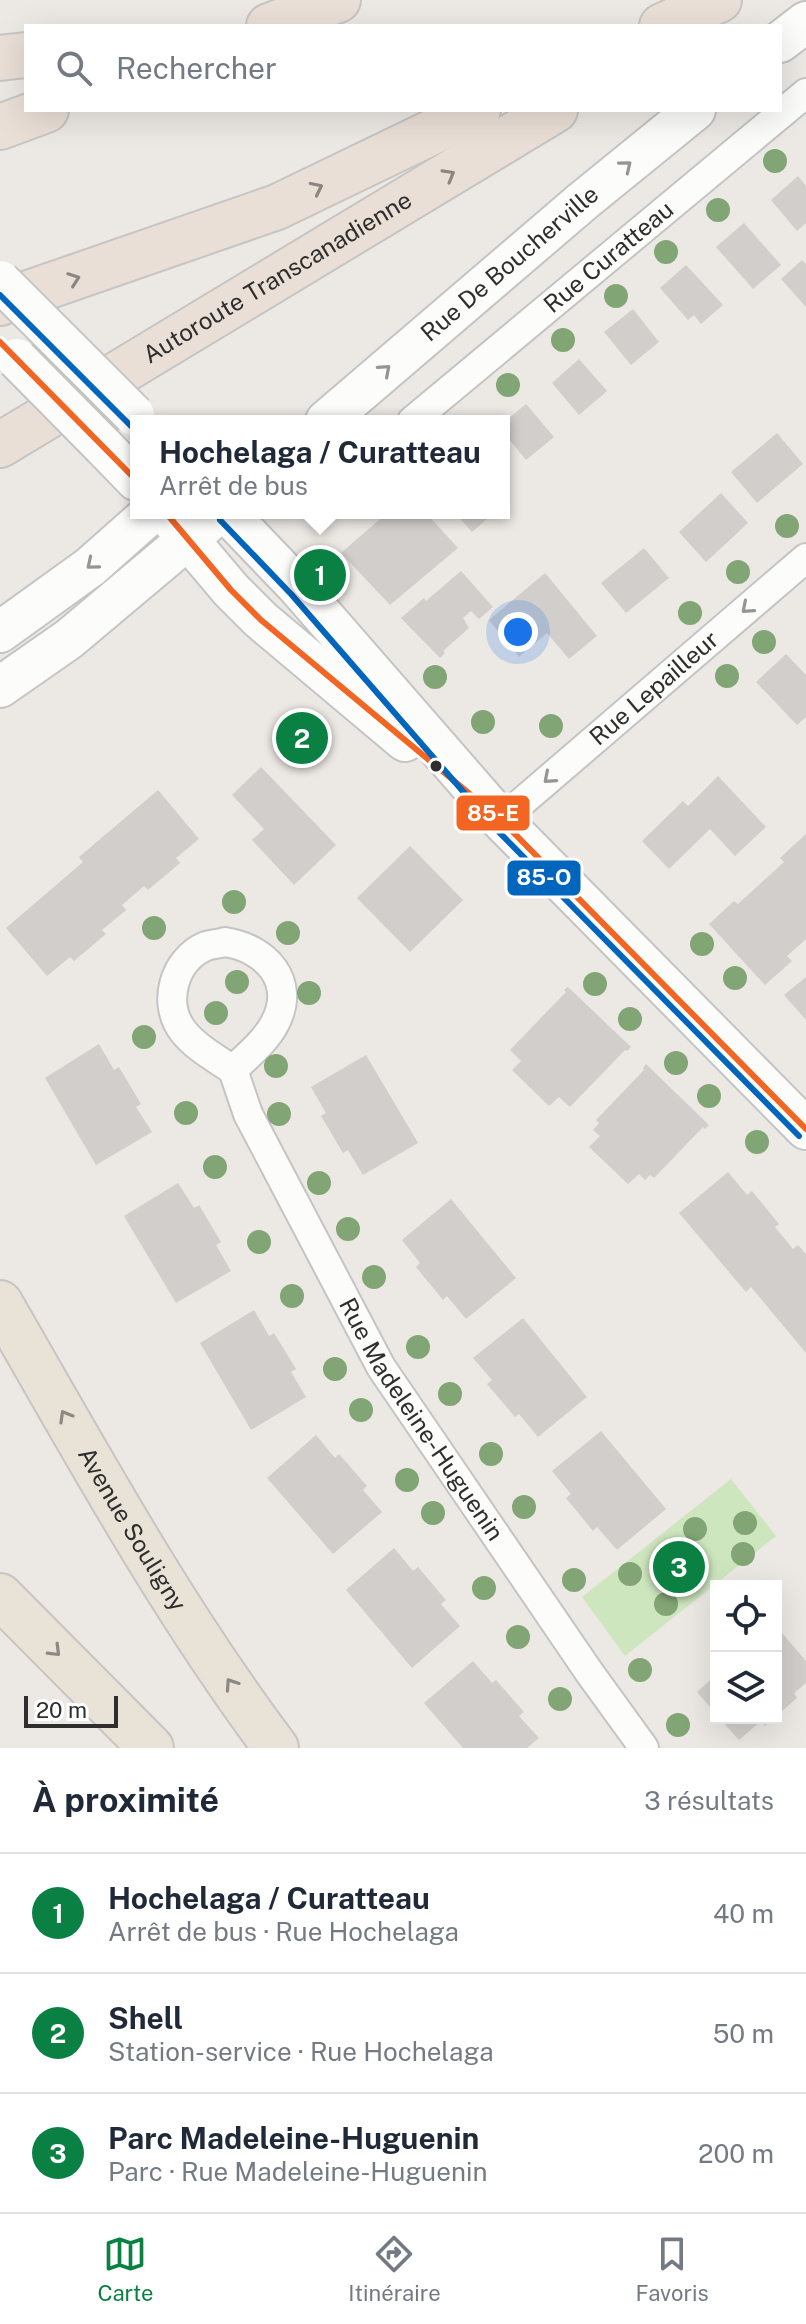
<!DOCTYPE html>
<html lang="fr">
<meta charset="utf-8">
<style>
body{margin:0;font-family:"Public Sans",sans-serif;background:#f6f6f7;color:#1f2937}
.controls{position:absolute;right:24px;bottom:24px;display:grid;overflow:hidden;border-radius:0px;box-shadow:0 8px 32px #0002}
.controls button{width:72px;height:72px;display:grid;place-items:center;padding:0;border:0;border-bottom:2px solid #e0e1e3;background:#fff;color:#1f2937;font:40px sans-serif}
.scale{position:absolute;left:24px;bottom:20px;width:94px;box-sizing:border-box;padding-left:8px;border:4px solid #2e2e2e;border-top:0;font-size:22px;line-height:28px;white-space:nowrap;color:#2e2e2e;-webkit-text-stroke:6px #fff;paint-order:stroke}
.you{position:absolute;left:518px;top:632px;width:28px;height:28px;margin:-20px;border:6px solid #fff;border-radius:50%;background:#1a73e8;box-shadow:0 0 0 12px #1a73e833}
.badge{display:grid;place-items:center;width:52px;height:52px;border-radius:50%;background:#0b8043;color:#fff;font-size:26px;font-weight:700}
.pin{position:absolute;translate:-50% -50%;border:4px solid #fff;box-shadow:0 2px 8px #0006}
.popup{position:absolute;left:130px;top:415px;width:380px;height:104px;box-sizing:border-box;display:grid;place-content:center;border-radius:0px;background:#fff;filter:drop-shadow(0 2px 6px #0005);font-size:26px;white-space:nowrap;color:#747a83}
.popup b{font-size:30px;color:#1f2937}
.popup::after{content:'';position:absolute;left:50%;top:100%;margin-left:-16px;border:16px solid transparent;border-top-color:#fff}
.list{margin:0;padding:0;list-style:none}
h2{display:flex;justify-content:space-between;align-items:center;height:104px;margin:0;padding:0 32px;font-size:34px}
h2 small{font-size:26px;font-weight:400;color:#747a83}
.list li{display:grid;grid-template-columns:52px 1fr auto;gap:24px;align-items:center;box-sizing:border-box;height:120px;padding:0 32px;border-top:2px solid #e0e1e3}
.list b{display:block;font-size:30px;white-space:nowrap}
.list p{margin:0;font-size:26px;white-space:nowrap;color:#747a83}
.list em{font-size:26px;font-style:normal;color:#747a83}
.icon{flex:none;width:44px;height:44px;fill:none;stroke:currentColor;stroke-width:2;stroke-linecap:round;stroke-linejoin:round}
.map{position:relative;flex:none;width:806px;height:1748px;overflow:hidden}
.search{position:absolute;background:#fff;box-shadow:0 8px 32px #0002;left:24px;right:24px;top:24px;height:88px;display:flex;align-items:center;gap:20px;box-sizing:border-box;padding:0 28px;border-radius:0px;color:#747a83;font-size:30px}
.sheet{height:464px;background:#fff}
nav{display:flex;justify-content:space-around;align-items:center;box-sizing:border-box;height:112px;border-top:2px solid #e0e1e3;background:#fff;font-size:22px;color:#747a83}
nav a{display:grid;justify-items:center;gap:4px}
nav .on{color:#0b8043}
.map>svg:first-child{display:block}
.green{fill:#cee6be}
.building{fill:#d1cecb}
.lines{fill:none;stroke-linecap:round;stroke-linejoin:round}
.minor-casing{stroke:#c5c4c5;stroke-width:32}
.secondary-casing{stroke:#c5c4c5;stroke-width:44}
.trunk-casing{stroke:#c6c5c4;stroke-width:48}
.motorway-casing{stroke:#c6c5c4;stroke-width:48}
.minor{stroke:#fcfcfb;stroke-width:28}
.secondary{stroke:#fcfcfb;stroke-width:40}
.trunk{stroke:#e9e2d6;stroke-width:44}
.motorway{stroke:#eadfd6;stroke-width:44}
.secondary-bridge-casing{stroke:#c5c4c5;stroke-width:44;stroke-linecap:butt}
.secondary-bridge{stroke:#fcfcfb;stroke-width:40}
.bus-1-casing{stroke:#fff;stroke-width:12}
.bus-2-casing{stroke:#fff;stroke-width:12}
.bus-1{stroke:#f26522;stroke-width:6}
.bus-2{stroke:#0065bd;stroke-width:6}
.tree{fill:#82a575}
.oneway{stroke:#959594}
.oneway2{stroke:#8c8682}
.oneway3{stroke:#8c8882}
.bus-dot{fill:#2e2e2e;stroke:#fff;stroke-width:3}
.labels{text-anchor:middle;stroke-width:6;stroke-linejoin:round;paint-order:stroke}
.street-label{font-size:24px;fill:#2e2e2e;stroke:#fff}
.line-badge{stroke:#fff;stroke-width:3}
.badge-label{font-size:22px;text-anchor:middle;font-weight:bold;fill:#fff}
</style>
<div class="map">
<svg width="806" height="1748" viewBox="0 0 806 1748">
<rect width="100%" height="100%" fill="#ece8e4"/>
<path class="green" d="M731,1479L776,1536L625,1656L582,1597Z"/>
<path class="building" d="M798,176L806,186V223L797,231L771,200Z
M744,223L781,265L753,289L716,247Z
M802,260L806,264V307L781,279Z
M686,265L723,305L701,324L694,315L688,320L660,288Z
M633,309L659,342L631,365L604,332Z
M579,359L607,391L579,415L552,383Z
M526,404L554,437L526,460L504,433V422Z
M777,433L803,464L757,503L731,472Z
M721,493L748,523L706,562L679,532Z
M387,513H426L458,548L390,605L341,553Z
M455,513H494L472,532Z
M644,548L669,578L626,613L601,583Z
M461,571L493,607L479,619L471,611L463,618L469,628L443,651L445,653L440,658L401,618L424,598L426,601Z
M545,573L597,636L569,659L547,633L519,657L489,620Z
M786,654L806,675V717L797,725L756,682Z
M261,767L336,845L294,885L252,840L264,829L232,795Z
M718,776L766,827L735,856L710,829L669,869L642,841L683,801L688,806Z
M158,790L199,839L176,858L180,863L148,890L144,886L122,905L126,910L102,930L106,934L74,961L70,957L47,976L6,928L83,862L79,857Z
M806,834V939L787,956L792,961L765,985L709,924L734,901L738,904L784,862L780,858Z
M410,846L463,900L410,952L357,898Z
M806,977V1020L784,995Z
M568,987L631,1047L627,1051L625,1050L570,1107L559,1097L549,1106L512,1070L521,1061L510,1050L566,992L564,990Z
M99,1044L114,1070L119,1067L141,1104L136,1107L152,1132L96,1165L45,1078Z
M366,1055L418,1143L363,1175L348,1150L343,1153L321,1116L326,1113L311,1087Z
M646,1064L709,1125L705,1129L703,1127L654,1178L650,1175L645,1180L639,1174L628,1184L589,1147L600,1136L593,1130L599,1123L596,1120L644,1070L643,1068Z
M728,1172L747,1195L752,1191L779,1224L775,1227L793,1249L798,1245L806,1254V1353L751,1287L746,1292L679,1213Z
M178,1183L194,1208L199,1205L221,1242L216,1245L231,1271L176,1303L124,1216Z
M451,1199L516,1278L466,1319L447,1296L443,1300L416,1267L420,1263L402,1240Z
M254,1310L269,1336L274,1333L296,1369L291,1372L306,1397L251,1430L200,1343Z
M523,1318L587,1397L538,1437L519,1414L515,1417L487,1384L492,1380L473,1358Z
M601,1431L666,1509L617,1550L597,1527L593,1531L566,1498L571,1494L552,1471Z
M316,1435L335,1458L339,1454L367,1486L363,1490L382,1512L333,1554L267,1478Z
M394,1548L413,1571L418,1567L446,1600L441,1604L460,1626L412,1668L346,1590Z
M776,1626L806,1661V1683L794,1693L797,1698L776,1716Z
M473,1661L492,1683L496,1680L524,1712L519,1716L539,1738L527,1748H463L424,1703Z
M716,1675V1714L697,1692Z
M719,1718H774L765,1726L761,1721L739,1740Z"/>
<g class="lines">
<g class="minor-casing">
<g id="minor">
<path id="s1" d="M412,421L806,93"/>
<path id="s2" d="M501,820L806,558"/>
<path d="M225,942C265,948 297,981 275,1023C266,1041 247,1056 233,1070C217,1059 195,1047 183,1031C162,1004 173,960 206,946C212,944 219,944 225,942Z"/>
<path id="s3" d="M233,1070L248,1114L381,1367L589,1672L644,1748"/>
</g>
</g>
<g class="secondary-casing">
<g id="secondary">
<path d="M780,42L806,22"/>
<path id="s4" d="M326,421L583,201L695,110"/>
<path d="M103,446L136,480"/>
<path d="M166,513L231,590L261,620L405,741"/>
<path d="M227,513L298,587L501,820L806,1129"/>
<path d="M0,632L90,567L151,513"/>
<path d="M0,687L69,639L207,523"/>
</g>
</g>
<g class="trunk-casing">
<g id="trunk">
<path id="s5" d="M0,1303C87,1454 171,1608 276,1748"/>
<path d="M0,1596L151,1748"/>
</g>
</g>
<g class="motorway-casing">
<g id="motorway">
<path d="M269,26L338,0"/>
<path d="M662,26L719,0"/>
<path d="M0,58L26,55"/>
<path d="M0,127L46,110"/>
<path d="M0,303L277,207L478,110"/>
<path id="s6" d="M0,445L555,110"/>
</g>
</g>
<use href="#minor" class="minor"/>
<use href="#secondary" class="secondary"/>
<use href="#trunk" class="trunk"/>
<use href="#motorway" class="motorway"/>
<g class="secondary-bridge-casing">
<path id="secondary-bridge" d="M0,281L134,415
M17,359L103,446"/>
</g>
<use href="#secondary-bridge" class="secondary-bridge"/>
<g class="bus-1-casing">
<path id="bus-1" d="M0,342L136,480
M166,513L231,590L261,620L501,820L806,1129"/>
</g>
<g class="bus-2-casing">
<path id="bus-2" d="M0,295L133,428
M220,520L291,594L494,827L799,1136"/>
</g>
<use href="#bus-1" class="bus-1"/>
<use href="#bus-2" class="bus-2"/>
</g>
<g class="tree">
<circle cx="775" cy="161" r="12"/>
<circle cx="718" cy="210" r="12"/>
<circle cx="666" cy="252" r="12"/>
<circle cx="616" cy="296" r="12"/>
<circle cx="563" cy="340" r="12"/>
<circle cx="508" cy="385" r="12"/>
<circle cx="787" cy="526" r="12"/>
<circle cx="738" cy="572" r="12"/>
<circle cx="690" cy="613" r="12"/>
<circle cx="764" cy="642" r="12"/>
<circle cx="727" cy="676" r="12"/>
<circle cx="435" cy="677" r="12"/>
<circle cx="483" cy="722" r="12"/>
<circle cx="551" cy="726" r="12"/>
<circle cx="234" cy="902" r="12"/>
<circle cx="154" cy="928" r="12"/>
<circle cx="288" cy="933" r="12"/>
<circle cx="702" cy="944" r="12"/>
<circle cx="735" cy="978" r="12"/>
<circle cx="237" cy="982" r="12"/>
<circle cx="595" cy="984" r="12"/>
<circle cx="309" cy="993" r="12"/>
<circle cx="216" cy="1013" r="12"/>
<circle cx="630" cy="1019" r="12"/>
<circle cx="144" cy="1037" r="12"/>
<circle cx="676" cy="1063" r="12"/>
<circle cx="276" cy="1066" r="12"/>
<circle cx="709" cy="1096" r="12"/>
<circle cx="186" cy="1113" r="12"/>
<circle cx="279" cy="1114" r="12"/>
<circle cx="757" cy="1142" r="12"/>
<circle cx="215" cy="1167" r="12"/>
<circle cx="319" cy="1183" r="12"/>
<circle cx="348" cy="1229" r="12"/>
<circle cx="259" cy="1242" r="12"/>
<circle cx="374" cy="1277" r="12"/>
<circle cx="292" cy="1296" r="12"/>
<circle cx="418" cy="1347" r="12"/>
<circle cx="335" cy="1369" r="12"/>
<circle cx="450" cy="1394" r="12"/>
<circle cx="361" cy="1410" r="12"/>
<circle cx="491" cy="1454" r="12"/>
<circle cx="407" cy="1480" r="12"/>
<circle cx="524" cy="1507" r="12"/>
<circle cx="433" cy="1513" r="12"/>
<circle cx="745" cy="1523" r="12"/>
<circle cx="695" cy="1529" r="12"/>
<circle cx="743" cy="1554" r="12"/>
<circle cx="630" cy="1574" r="12"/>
<circle cx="574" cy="1580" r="12"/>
<circle cx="484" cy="1588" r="12"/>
<circle cx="666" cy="1604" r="12"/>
<circle cx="518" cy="1637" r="12"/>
<circle cx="640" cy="1670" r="12"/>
<circle cx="560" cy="1699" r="12"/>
<circle cx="678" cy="1725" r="12"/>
</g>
<defs><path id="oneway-chevron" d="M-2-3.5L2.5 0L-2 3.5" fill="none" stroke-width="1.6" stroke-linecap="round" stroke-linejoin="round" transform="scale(2)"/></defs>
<g class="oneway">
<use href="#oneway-chevron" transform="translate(626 166) rotate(-39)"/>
<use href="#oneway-chevron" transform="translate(385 370) rotate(-41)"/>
<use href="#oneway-chevron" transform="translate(92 564) rotate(140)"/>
<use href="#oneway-chevron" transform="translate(747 608) rotate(139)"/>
<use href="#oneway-chevron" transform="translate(549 778) rotate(139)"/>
</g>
<g class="oneway2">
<use href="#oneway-chevron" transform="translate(449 175) rotate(-30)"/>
<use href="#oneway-chevron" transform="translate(317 188) rotate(-26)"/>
<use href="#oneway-chevron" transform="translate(74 279) rotate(-20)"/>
</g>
<g class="oneway3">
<use href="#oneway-chevron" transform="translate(65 1416) rotate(-120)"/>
<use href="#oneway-chevron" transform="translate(55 1651) rotate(45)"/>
<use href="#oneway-chevron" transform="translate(231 1684) rotate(-124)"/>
</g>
<circle class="bus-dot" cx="436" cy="766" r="7"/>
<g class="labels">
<g class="street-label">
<text dy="8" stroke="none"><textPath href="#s1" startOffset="256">Rue Curatteau</textPath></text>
<text dy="8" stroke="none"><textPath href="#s4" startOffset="242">Rue De Boucherville</textPath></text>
<text dy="8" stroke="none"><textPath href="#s6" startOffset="324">Autoroute Transcanadienne</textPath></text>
<text dy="8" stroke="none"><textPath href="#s2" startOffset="202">Rue Lepailleur</textPath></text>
<text dy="8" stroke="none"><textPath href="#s3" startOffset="398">Rue Madeleine-Huguenin</textPath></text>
<text dy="8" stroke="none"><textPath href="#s5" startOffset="262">Avenue Souligny</textPath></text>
</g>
</g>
<g class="line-badge">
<rect x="455" y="794" width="76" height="38" rx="8" fill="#f26522"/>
<rect x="506" y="859" width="76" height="38" rx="8" fill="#0065bd"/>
</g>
<g class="badge-label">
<text x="493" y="821">85-E</text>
<text x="544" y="885">85-O</text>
</g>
</svg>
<div class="controls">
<button><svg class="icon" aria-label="locate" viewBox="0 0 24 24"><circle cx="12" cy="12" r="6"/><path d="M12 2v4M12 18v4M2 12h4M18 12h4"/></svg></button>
<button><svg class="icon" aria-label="layers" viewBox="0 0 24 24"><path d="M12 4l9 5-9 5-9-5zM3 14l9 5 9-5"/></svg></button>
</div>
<div class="scale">20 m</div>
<div class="you"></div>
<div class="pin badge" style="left:320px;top:575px">1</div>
<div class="popup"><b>Hochelaga / Curatteau</b>Arrêt de bus</div>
<div class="pin badge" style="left:302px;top:738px">2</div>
<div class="pin badge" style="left:679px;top:1567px">3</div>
<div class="search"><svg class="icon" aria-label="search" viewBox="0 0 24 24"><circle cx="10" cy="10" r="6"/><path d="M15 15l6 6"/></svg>Rechercher</div>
</div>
<section class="sheet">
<h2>À proximité<small>3 résultats</small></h2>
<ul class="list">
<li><span class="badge">1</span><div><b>Hochelaga / Curatteau</b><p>Arrêt de bus · Rue Hochelaga</p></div><em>40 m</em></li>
<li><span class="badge">2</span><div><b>Shell</b><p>Station-service · Rue Hochelaga</p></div><em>50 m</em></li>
<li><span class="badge">3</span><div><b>Parc Madeleine-Huguenin</b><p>Parc · Rue Madeleine-Huguenin</p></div><em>200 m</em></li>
</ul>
</section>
<nav>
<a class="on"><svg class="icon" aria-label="map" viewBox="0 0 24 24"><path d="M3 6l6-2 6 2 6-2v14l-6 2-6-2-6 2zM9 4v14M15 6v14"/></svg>Carte</a>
<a><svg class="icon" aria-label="directions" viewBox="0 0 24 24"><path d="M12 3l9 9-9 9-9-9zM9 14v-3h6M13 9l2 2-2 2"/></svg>Itinéraire</a>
<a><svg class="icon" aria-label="saved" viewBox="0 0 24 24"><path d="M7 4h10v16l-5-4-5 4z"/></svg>Favoris</a>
</nav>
